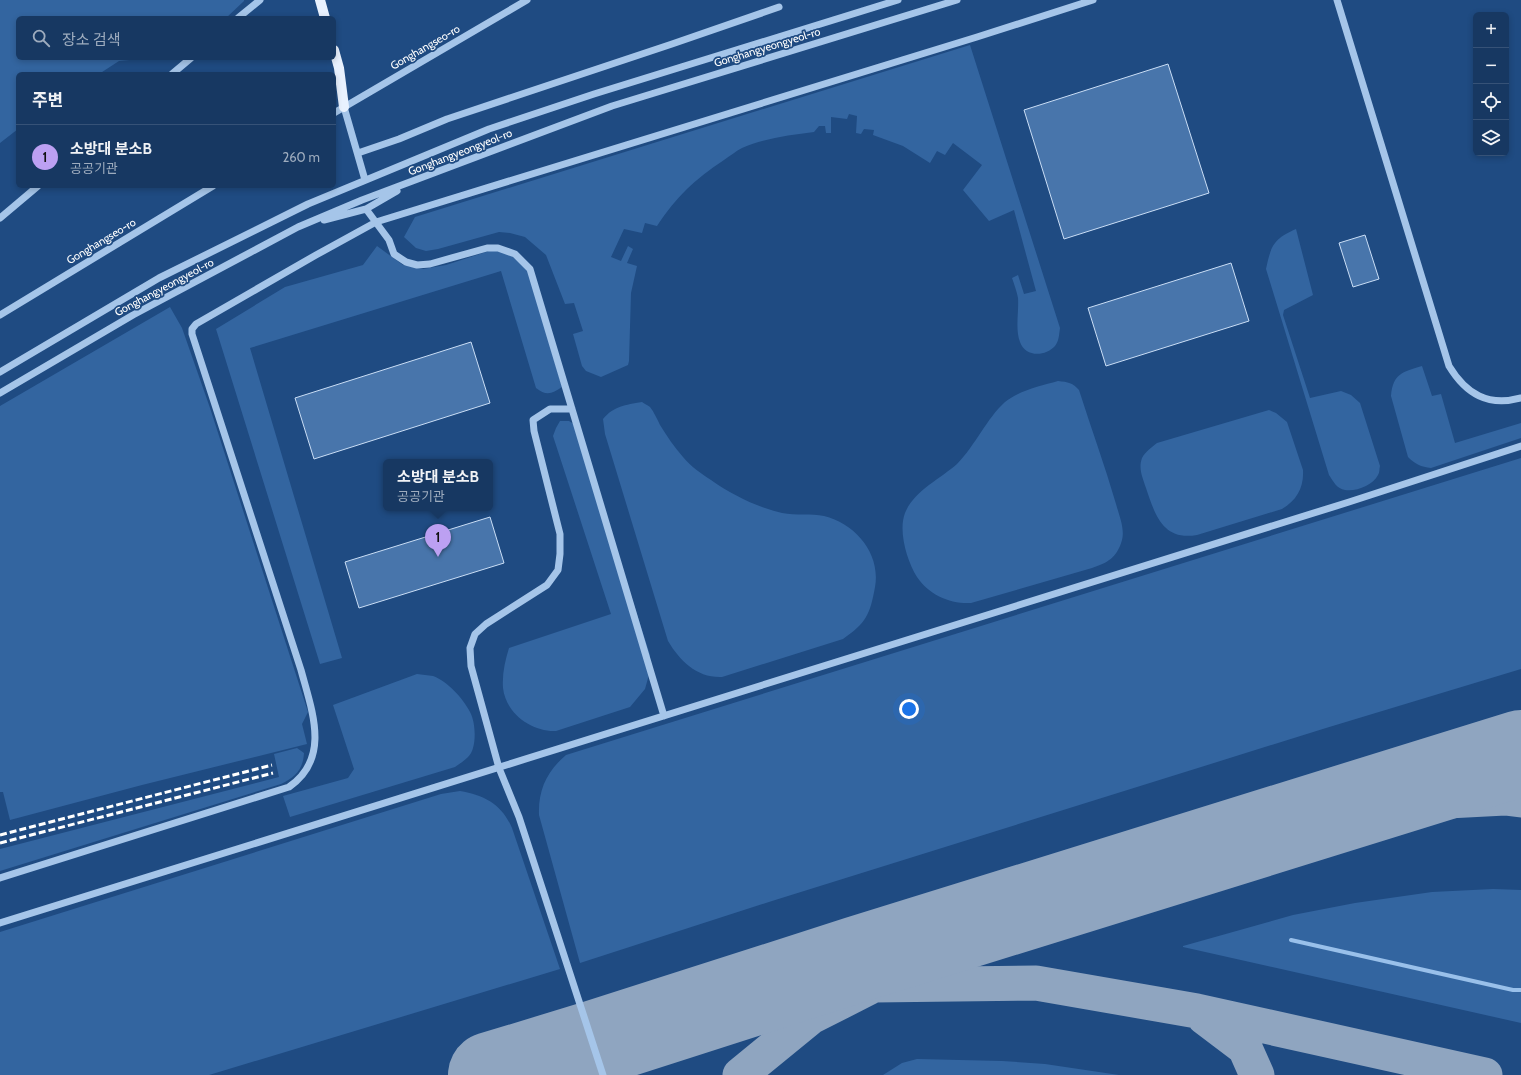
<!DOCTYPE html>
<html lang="ko">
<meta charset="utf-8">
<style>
body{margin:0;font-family:Cabin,"Noto Sans KR",sans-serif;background:#24436b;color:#f1f3f6}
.controls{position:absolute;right:12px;top:12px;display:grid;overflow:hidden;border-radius:6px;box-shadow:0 2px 6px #0003}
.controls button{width:36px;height:36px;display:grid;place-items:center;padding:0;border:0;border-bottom:1px solid #365277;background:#173862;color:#f1f3f6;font:20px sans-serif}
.you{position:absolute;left:909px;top:709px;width:14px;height:14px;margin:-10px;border:3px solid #fff;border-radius:50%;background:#1a73e8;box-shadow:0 0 0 6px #1a73e833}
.badge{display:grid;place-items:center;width:26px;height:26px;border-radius:50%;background:#bca0f2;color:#111;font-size:13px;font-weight:700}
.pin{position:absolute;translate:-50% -33px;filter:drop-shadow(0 1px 2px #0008)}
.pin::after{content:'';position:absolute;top:21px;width:14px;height:12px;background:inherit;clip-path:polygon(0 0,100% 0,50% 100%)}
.popup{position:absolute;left:383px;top:459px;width:110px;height:52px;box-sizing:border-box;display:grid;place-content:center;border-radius:6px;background:#173862;filter:drop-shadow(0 1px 3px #0005);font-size:13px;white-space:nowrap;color:#9eacbe}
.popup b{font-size:15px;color:#f1f3f6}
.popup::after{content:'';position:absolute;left:50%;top:100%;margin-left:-8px;border:8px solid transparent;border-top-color:#173862}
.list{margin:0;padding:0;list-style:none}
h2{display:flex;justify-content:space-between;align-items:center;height:52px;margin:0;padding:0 16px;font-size:17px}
h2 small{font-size:13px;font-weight:400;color:#9eacbe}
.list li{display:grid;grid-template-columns:26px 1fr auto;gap:12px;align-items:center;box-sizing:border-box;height:64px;padding:0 16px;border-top:1px solid #365277}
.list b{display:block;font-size:15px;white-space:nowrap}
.list p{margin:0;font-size:13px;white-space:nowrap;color:#9eacbe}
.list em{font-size:13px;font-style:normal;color:#9eacbe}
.icon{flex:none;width:22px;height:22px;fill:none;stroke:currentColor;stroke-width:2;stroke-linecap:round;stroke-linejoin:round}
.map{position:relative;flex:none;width:1521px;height:1075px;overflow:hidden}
.search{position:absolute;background:#173862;box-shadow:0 2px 6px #0003;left:16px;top:16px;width:320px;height:44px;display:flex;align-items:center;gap:10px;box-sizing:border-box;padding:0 14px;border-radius:6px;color:#9eacbe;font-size:15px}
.panel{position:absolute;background:#173862;box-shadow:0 2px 6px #0003;left:16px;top:72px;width:320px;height:116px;border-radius:6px}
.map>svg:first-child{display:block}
.green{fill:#3365a0}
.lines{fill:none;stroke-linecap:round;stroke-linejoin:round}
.stream{stroke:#99c0ea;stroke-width:4}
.taxiway{stroke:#8fa5c0;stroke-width:35}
.runway{stroke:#8fa5c0;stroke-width:86}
.building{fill:#4875ab;stroke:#cadef6}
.minor{stroke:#a5c5e9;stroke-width:7}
.major{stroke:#e8f1fe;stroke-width:10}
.rail{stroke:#fff;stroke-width:3;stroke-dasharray:7 3;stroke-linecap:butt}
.labels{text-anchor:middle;stroke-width:3.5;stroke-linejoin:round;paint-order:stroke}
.street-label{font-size:11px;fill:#fff;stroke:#1f4b82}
</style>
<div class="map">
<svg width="1521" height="1075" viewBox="0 0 1521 1075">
<rect width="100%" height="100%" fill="#1f4b82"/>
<path class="green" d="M0,0H244V1L226,18H18V58H150L119,61L99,74H18V129L0,143Z
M970,45L1060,328C1059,335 1059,341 1055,346C1045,357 1025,357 1020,342C1015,329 1019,312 1018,298C1017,292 1014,284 1012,278L1018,275L1024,294L1036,291L1014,210L989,221L963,190L982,165L953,143L945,155L937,151L930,163L903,146L873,135L874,130L864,129L861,134L856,133L857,116L849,114L847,119L831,117V133H826L825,126H819L814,132C790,135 765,138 742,148C736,151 730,156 724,160C694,180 677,196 657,226L645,223L642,233L624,229L611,257L621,261L628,246L633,249L627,263L637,266L631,293L629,361L628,365L601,377L586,371L582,366L573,334L583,331L574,303L565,304L546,255L525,237L510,233L499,232L438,249L426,251L416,248L404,237L415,217Z
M1296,229L1313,295L1284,310L1283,315L1310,398L1341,391L1351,395L1360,403L1380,466C1379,469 1380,472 1378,475C1373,485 1356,492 1345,490C1337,489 1333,481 1329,475L1266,269C1271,246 1273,239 1296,229Z
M377,246L403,265L423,269L446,265L492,250H505L528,270L562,387C552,394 546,396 536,388L501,271L250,348L342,658L320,664L216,329L285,287L363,265Z
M170,307L182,328L210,408L308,712L302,724L307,744L142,785L10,820L3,792H0V406Z
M1422,366L1432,396L1441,394L1455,443L1521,423V438L1431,468C1421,467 1415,464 1408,457L1391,396C1393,373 1403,372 1422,366Z
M1058,381C1068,382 1073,383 1079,390C1091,428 1105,466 1116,504C1119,515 1125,529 1122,540C1117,558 1107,563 1092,568L971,603C950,604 929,595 917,577C907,561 898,531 905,513C914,491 940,479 957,464C975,446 987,418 1005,402C1020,390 1041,386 1058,381Z
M642,402C644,404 648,405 650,407C654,412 657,419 660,425C667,436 674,447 683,457C690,466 702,474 711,480C732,495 757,507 782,513C796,516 811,513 824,516C856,524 881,554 875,587C870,615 866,623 843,639L722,677C697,678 680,661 668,641L605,434L603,419C614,406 625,405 642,402Z
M1269,410L1276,413L1287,422L1303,470C1304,487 1297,500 1282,509L1197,535C1163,541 1155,515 1146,488C1143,478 1138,469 1142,458C1145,452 1152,447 1157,443Z
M560,421H569L577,426L650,655V671L645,689L630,707L556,731C532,732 506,714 503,688C502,674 505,661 509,648L611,614L553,436L556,428Z
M1521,458V669L1326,728L772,901L580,963L539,815C538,790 547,771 566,755Z
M417,674C422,675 428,675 433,676C447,681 463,698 470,712C475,721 476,738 473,748C471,757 462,762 455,767L290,817L283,796L348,778L354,769L333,705Z
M297,748L304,753C303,770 295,777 281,784L0,871V849L279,777L274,754Z
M460,791C485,795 502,805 512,828L560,969L209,1075H0V932L441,794Z
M1493,889L1521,890V1023L1183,947V946L1293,915L1355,903L1432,892Z
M917,1059L1002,1061L1045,1064L1119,1075H883L902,1063Z"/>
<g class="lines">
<path class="stream" d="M1291,940L1513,990H1521"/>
<path class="taxiway" d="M1351,806L1505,798L1521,800
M695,1012L799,993L874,985L1036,983L1197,1011L1485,1075
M1204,1017L1245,1048L1257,1075
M501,1075L542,1060
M740,1075L811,1017L874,985L918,959L1023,908"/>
<path class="runway" d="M491,1075L593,1044L858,959L1521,753"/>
</g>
<path class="building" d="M1168,64L1209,193L1064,239L1024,110Z
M1365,235L1379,279L1353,287L1339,243Z
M1231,263L1249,321L1106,366L1088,308Z
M471,342L490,403L314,459L295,398Z
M490,517L504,563L359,608L345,562Z"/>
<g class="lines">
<path class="minor" d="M1337,0L1449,366C1466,394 1488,407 1521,398
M238,18L260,0
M172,74L191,58
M344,107L365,180
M334,113L527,0
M358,153L399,139L447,119L672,44L779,7
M366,209L389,240L394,254L406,262L417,265L430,264L487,248H498L515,254L530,269L664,716
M0,218L38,186
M324,220L366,209L397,191
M0,315L213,186
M0,372L159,278L308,204L489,129L594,94L898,0
M0,393L133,315L298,227L362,200L612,106L957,0
M572,409H550L533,420L534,431L560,534V554L558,570L547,585L486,624L475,634L470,648L471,666L499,768L519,817L603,1075
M0,878L289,787C331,758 312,711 301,670L192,334V329L196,324L316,255L376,222L977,37L1093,0
M0,923L1349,502L1521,446"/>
<path class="major" d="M320,0L325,18
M334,50L339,68L344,107"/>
<path class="rail" d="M0,835L272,765
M0,843L273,773"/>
</g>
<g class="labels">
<g class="street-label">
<text transform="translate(425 47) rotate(-30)" y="4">Gonghangseo-ro</text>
<text transform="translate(767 47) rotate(-17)" y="4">Gonghangyeongyeol-ro</text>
<text transform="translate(460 152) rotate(-21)" y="4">Gonghangyeongyeol-ro</text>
<text transform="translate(101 241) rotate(-31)" y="4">Gonghangseo-ro</text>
<text transform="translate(164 287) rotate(-28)" y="4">Gonghangyeongyeol-ro</text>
</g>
</g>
</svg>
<div class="controls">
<button>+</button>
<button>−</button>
<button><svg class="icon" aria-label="locate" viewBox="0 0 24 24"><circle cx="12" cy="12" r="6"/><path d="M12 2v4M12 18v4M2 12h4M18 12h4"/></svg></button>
<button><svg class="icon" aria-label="layers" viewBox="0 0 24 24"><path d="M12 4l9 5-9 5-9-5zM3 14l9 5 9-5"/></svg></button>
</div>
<div class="you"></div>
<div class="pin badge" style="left:438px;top:557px">1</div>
<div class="popup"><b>소방대 분소B</b>공공기관</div>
<div class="search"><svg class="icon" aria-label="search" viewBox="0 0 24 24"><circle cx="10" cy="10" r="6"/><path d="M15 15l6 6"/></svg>장소 검색</div>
<section class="panel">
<h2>주변<small></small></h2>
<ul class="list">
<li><span class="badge">1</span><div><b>소방대 분소B</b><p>공공기관</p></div><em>260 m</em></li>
</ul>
</section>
</div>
